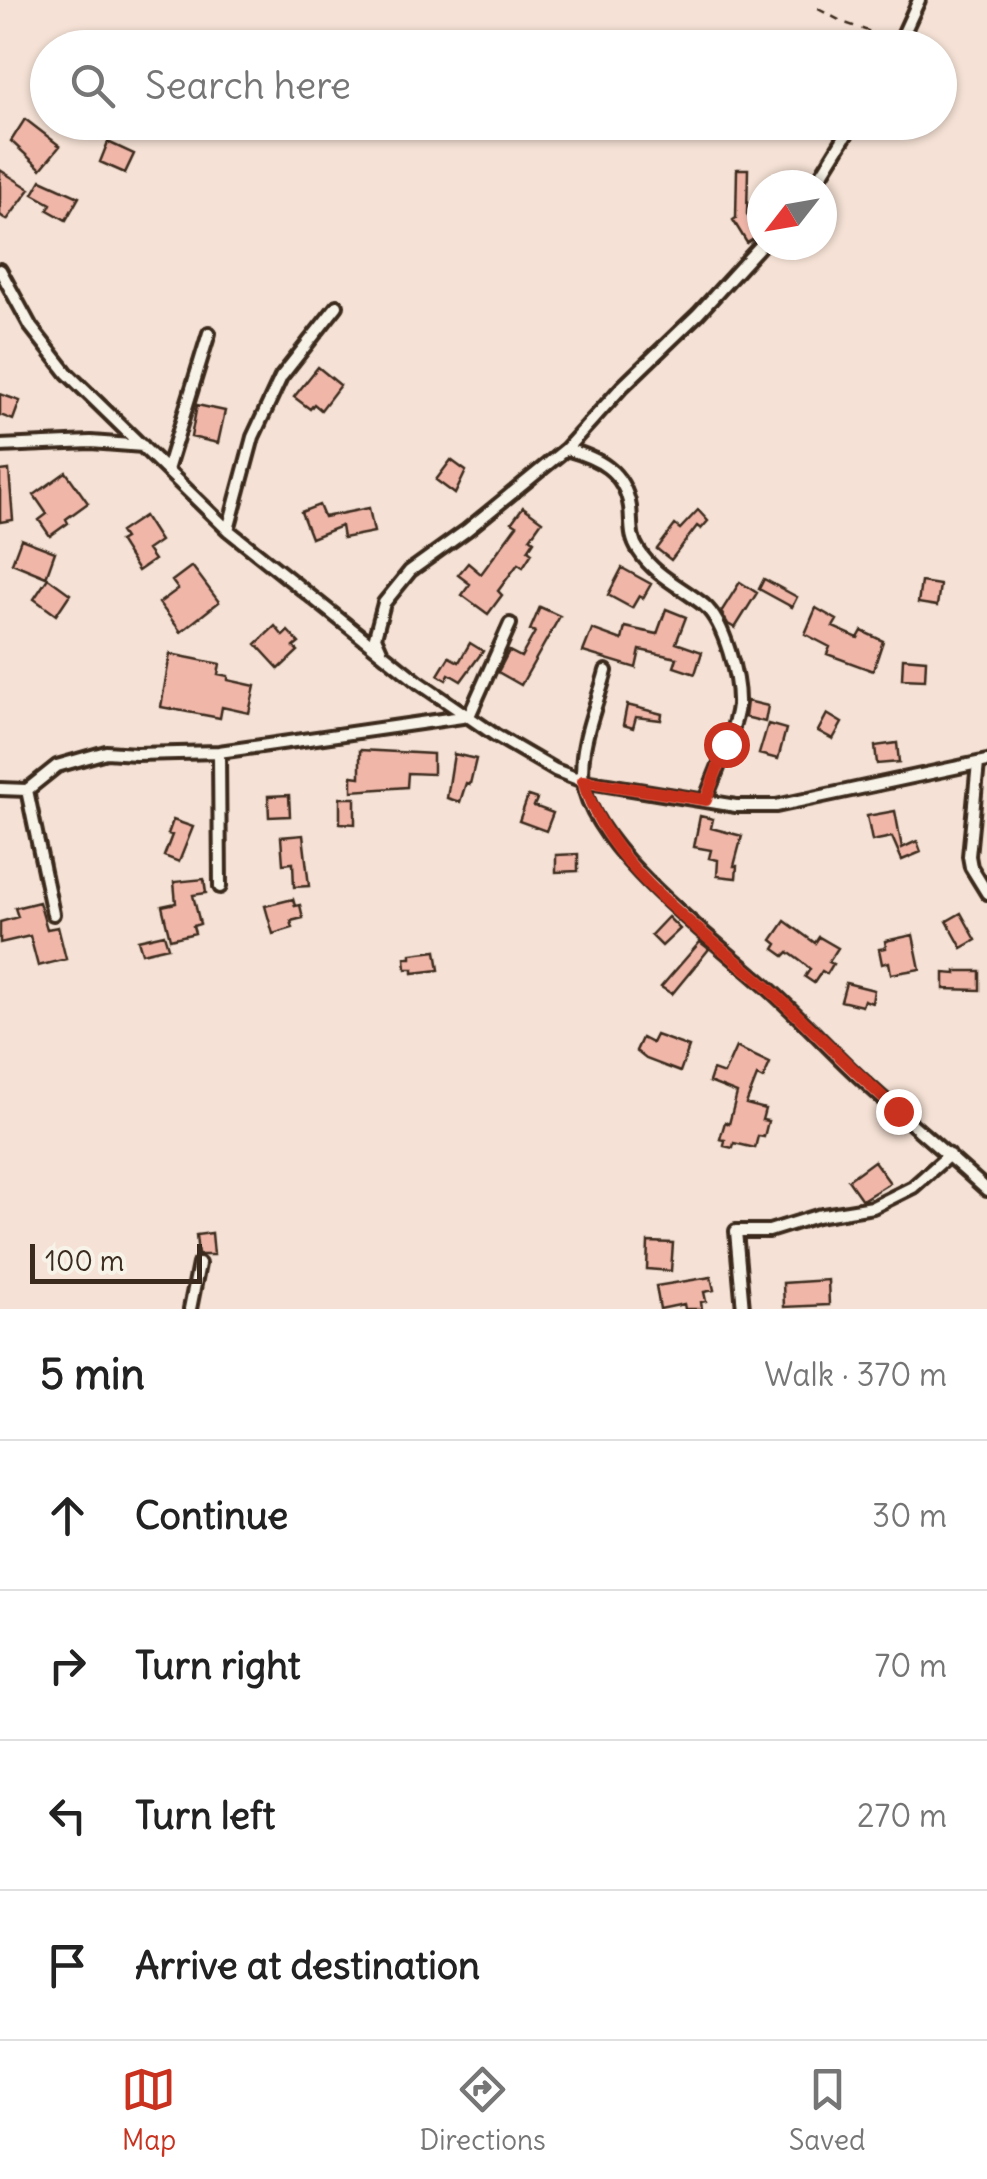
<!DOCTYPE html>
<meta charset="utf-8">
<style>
body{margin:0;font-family:Delius,sans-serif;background:#f2f2f2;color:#222}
.compass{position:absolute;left:747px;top:170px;width:90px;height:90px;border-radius:50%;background:#fff;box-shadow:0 2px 8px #0004;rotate:239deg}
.scale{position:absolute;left:30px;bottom:25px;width:172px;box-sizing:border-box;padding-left:10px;border:5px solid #3b2a1e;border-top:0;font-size:28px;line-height:35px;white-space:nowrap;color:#3b2a1e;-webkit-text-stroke:8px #f7f3e8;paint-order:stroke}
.stop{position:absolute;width:30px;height:30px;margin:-22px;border:8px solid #c8321e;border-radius:50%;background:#fff}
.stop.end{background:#c8321e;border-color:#fff;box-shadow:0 2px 10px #0008}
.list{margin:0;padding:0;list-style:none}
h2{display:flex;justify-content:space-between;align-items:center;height:130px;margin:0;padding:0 40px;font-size:42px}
h2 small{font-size:32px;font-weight:400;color:#767676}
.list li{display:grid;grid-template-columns:65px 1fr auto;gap:30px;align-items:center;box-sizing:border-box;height:150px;padding:0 40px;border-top:2px solid #e0e0e0}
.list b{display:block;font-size:38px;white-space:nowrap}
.list em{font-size:32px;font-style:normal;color:#767676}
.icon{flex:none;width:55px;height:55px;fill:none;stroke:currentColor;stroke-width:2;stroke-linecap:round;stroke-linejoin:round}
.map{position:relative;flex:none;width:987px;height:1309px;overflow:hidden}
.search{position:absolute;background:#fff;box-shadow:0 2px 8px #0004;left:30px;right:30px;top:30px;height:110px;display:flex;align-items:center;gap:25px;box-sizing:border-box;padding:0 35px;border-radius:55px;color:#767676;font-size:38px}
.sheet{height:730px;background:#fff}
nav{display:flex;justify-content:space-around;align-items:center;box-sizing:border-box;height:140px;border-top:2px solid #e0e0e0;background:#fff;font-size:28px;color:#767676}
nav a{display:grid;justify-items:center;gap:5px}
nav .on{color:#c8321e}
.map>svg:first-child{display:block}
.building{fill:#f0b7a9;stroke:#3b2a1e;stroke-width:2.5}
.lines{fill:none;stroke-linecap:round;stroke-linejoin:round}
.minor-casing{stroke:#3b2a1e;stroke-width:18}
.path{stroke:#3b2a1e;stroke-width:2.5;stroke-dasharray:8 8;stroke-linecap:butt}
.minor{stroke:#f7f3e8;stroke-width:10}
.route{stroke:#c8321e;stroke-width:12}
</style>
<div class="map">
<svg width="987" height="1309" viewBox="0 0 987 1309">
<rect width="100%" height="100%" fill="#f5e1d5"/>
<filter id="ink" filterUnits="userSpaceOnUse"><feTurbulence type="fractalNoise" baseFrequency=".01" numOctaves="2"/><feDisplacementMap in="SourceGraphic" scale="20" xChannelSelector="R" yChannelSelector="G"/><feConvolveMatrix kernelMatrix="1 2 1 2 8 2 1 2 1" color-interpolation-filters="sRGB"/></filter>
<g filter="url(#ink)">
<path class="building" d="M25,119L60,146L41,169L11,141Z
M108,142L134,154L125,173L100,162Z
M737,169H748L747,214L760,235L747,243L733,220L736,218Z
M0,170L30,189L7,220L0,215Z
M41,180L79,197L66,220L48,210L51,204L33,194Z
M318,367L340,385L321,410L314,404L310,409L294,397Z
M0,394L20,401L13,420L0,415Z
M197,405L225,411L218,443L191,437Z
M451,460L466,471L455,494L436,480Z
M9,470L13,520L0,522V471Z
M66,472L88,503L66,519L68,523L50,536L39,520L47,514L34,495Z
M319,505L324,517L369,508L374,532L343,538L341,526L311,538L301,512Z
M523,507L542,521L530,538L534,541L528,550L532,553L523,567L518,564L498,591L502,595L488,614L462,595L470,584L458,575L468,563L481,574L517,525L512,522Z
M698,510L708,521L701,529L697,526L671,560L657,549L675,525L680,529Z
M144,516L160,541L147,550L154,560L138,571L119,541L124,538L120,532Z
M21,539L55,552L46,577L12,563Z
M192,566L219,602L181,632L159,603L178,589L172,581Z
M622,568L651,584L643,598L639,596L632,608L608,595Z
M48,578L70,594L56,615L34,599Z
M764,579L797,597L792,607L759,589Z
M740,582L757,593L735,628L728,624L721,612Z
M921,582L940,585L937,606L918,603Z
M540,607L560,616L521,685L498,672L509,651L521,657L535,632L530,630Z
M816,608L837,620L833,627L858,638L862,631L883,641L873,671L827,654L830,647L805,634Z
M666,609L686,617L676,643L702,652L695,674L674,667L677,658L640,650L636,668L583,652L592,629L622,640L625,627L657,634Z
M275,626L283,636L288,631L299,643L294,647L298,651L279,669L256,644Z
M470,643L483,651L461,681L449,674L446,680L438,675L449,657L459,662Z
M170,654L220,664L218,674L228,676V680L255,686L249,713L222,707L220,718L161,707Z
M903,658L926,660L925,680L902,679Z
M747,701L768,706L765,722L745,717Z
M627,705L662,714L661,720L636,717L633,728L623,725Z
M827,714L842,723L833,739L818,731Z
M768,724L786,729L778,759L759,754Z
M897,743L899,762L877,764L875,746Z
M360,750L433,754V774L408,773L407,787L352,791V776L360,777Z
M454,754L476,759L470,784L466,783L460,802L447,798Z
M289,795L290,816L269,817L268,796Z
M528,796L537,799L534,806L553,813L546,831L519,821Z
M340,798H355V824L340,823Z
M895,811L902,848L917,841L921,852L902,860L892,837L872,841L867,816Z
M700,816L713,819L711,828L742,836L734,866H737L736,878L717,876L718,860L709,858L711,850L694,847Z
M173,820L193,827L179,862L164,856L172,835L168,834Z
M303,835L309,886L294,887L293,863L283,864L281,837Z
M578,854V871L556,872V855Z
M204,879L206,893L193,895L200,924L193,926L195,933L170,939L162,906L176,903L174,882Z
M293,899L295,906L300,905L303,918L291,921L293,928L273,934L265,906Z
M39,902L47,929L58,927L66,959L38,966L30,936L0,943V922L18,917L15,908Z
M961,913L976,940L962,948L947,921Z
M668,917L680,929L662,946L651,935Z
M785,921L815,943L819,937L838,948L829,962L833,964L827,974L822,971L814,983L805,977L810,969L803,963L788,952L784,956L774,949L777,944L772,940Z
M164,934L168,947L142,953L138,940Z
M913,935L920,969L891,974L889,962L882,964L879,949L886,948L885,941Z
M700,942L709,949L672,994L661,987Z
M436,951L439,970L413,973V969H406L405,958H411V954Z
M956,971H980V990L944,989V973L956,974Z
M846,983L874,990L872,1003L864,1000L862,1006L841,1001Z
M656,1035L689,1047L680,1072L646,1059L636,1051L642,1038L652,1043Z
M736,1047L770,1063L763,1079L757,1076L746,1104L765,1109L762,1120L768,1121L764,1137L758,1136L755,1148L734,1143L733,1148L724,1146L725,1140L720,1139L725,1122L729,1124L737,1093L709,1082L713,1070L724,1074Z
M874,1161L890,1183L862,1200L848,1180Z
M212,1233L214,1255H198L196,1235Z
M648,1242L673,1243L671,1271L647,1269Z
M711,1277L714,1290L704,1292L706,1301L701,1302L702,1309H685L684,1304L660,1309L656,1286Z
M828,1280L829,1305L784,1307L783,1283Z"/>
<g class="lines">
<g class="minor-casing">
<path id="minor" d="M897,48L919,0
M815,185L854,122
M0,270L31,327L67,373L228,530L418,682L495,735L555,770L583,781L736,806H776L987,761
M0,446L91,442L143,446
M566,449C598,458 624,470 630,507C632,523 629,537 639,551C655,576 682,587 704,605C725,623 739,678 738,705C736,729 714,776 705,800
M167,470L209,333
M228,530L253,437L281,377L337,306
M382,653L375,637L384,603L410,571L467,530L566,449L622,387L698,314L762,244
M606,671C597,705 578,747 583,782C593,851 718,943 769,989C799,1016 826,1046 856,1074C899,1114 944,1151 987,1190
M219,752L220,887
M978,763L969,856L971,867L987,893
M0,789L27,790L57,766L106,752L136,754L219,752L469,716L510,624
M27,790L53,914
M190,1309L199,1264
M743,1309L736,1231H769L817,1216L873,1207L913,1187L949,1155"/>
</g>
<path class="path" d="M818,9L845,23L888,38"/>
<use href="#minor" class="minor"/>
</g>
</g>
<g class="lines" filter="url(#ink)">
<path class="route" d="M726,744L706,800L583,781C609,871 703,929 770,990C813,1029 854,1072 898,1111"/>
</g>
</svg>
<svg class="compass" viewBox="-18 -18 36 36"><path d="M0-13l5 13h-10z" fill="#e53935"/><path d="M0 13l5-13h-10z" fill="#767676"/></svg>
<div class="scale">100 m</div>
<div class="stop" style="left:726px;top:744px"></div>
<div class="stop end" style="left:898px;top:1111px"></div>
<div class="search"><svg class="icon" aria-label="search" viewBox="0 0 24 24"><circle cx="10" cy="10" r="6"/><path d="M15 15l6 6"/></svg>Search here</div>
</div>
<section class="sheet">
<h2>5 min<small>Walk · 370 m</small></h2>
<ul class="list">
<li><svg class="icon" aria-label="ahead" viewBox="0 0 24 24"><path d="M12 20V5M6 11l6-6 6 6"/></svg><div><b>Continue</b></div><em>30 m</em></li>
<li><svg class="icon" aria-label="right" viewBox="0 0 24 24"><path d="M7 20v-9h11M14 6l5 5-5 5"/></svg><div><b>Turn right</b></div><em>70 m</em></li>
<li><svg class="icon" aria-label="left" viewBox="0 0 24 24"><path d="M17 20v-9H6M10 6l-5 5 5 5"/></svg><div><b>Turn left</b></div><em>270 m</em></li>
<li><svg class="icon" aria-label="arrive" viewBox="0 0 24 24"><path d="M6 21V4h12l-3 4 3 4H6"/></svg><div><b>Arrive at destination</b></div></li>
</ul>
</section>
<nav>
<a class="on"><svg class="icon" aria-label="map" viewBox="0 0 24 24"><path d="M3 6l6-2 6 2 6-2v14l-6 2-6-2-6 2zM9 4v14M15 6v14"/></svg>Map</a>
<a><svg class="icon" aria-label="directions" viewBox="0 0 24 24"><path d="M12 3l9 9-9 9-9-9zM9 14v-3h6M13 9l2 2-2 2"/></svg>Directions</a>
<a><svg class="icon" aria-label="saved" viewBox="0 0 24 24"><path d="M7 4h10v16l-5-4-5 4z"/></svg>Saved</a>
</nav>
